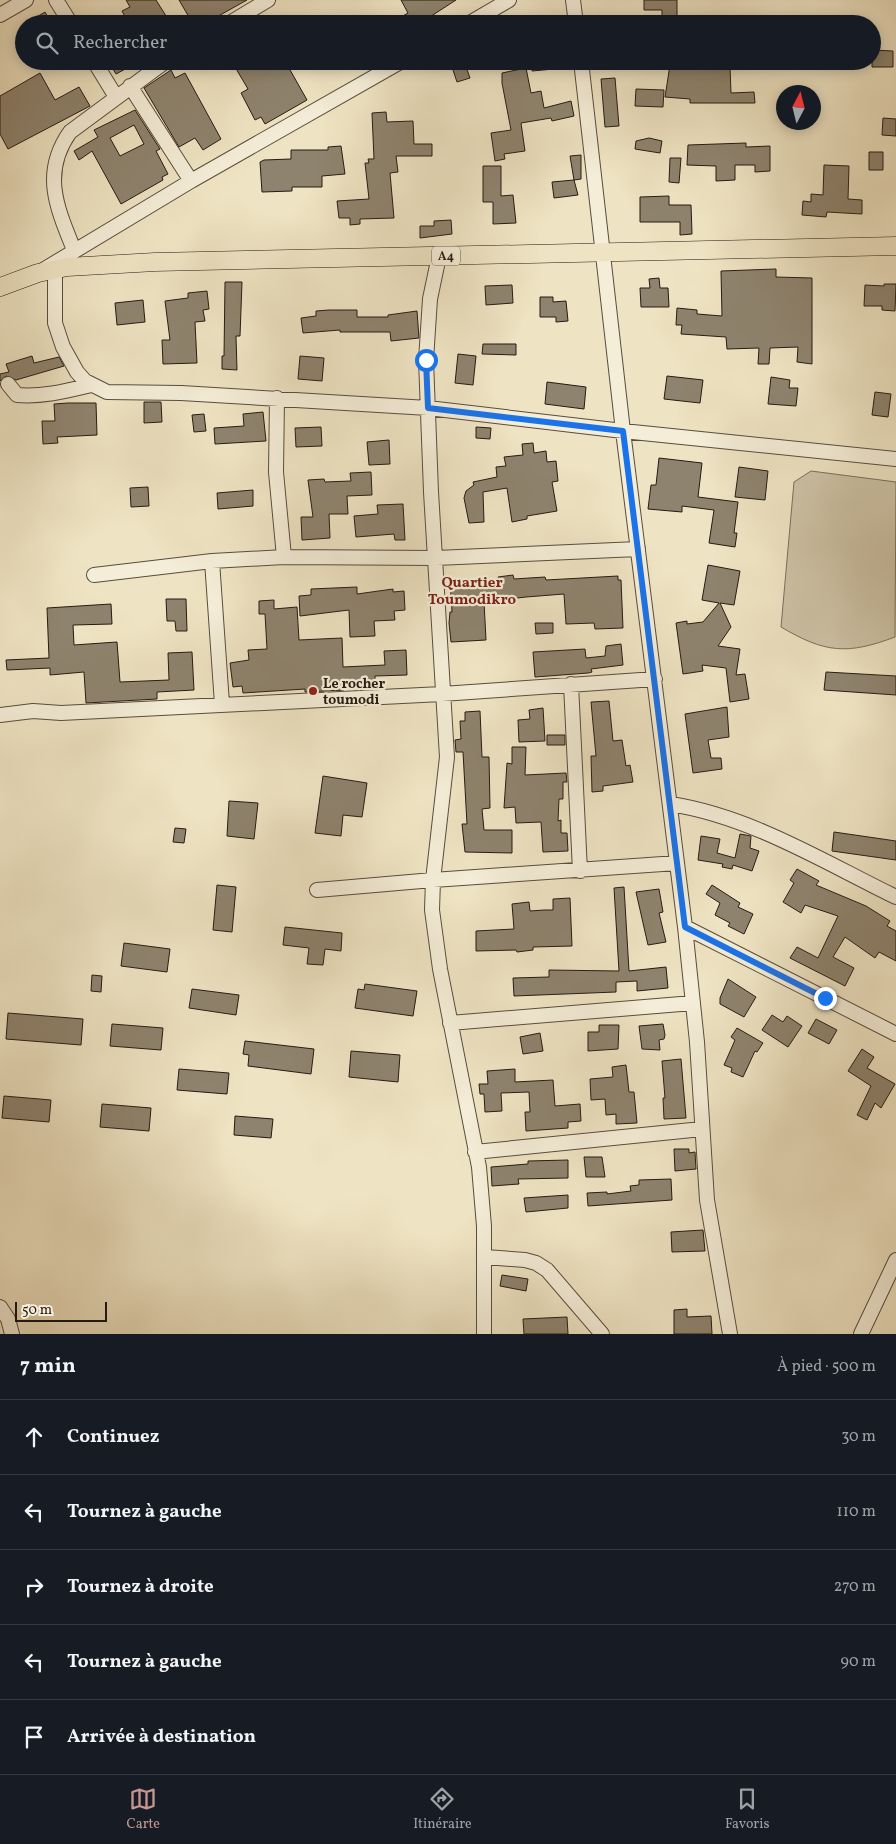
<!DOCTYPE html>
<html lang="fr">
<meta charset="utf-8">
<style>
body{margin:0;font-family:Vollkorn,serif;background:#20242c;color:#f1f3f6}
.compass{position:absolute;left:776px;top:85px;width:45px;height:45px;border-radius:50%;background:#171b24;box-shadow:0 2px 12px #0003;rotate:7deg}
.scale{position:absolute;left:15px;bottom:12px;width:92px;box-sizing:border-box;padding-left:5px;border:2px solid #261b13;border-top:0;font-size:14px;line-height:18px;white-space:nowrap;color:#261b13;-webkit-text-stroke:4px #f4edd7;paint-order:stroke}
.stop{position:absolute;width:15px;height:15px;margin:-11px;border:4px solid #1a73e8;border-radius:50%;background:#fff}
.stop.end{background:#1a73e8;border-color:#fff;box-shadow:0 1px 5px #0008}
.list{margin:0;padding:0;list-style:none}
h2{display:flex;justify-content:space-between;align-items:center;height:65px;margin:0;padding:0 20px;font-size:21px}
h2 small{font-size:16px;font-weight:400;color:#9ea1a6}
.list li{display:grid;grid-template-columns:32px 1fr auto;gap:15px;align-items:center;box-sizing:border-box;height:75px;padding:0 20px;border-top:1px solid #363941}
.list b{display:block;font-size:19px;white-space:nowrap}
.list em{font-size:16px;font-style:normal;color:#9ea1a6}
.icon{flex:none;width:28px;height:28px;fill:none;stroke:currentColor;stroke-width:2;stroke-linecap:round;stroke-linejoin:round}
.map{position:relative;flex:none;width:896px;height:1334px;overflow:hidden}
.search{position:absolute;background:#171b24;box-shadow:0 2px 12px #0003;left:15px;right:15px;top:15px;height:55px;display:flex;align-items:center;gap:12px;box-sizing:border-box;padding:0 18px;border-radius:28px;color:#9ea1a6;font-size:19px}
.sheet{height:440px;background:#171b24}
nav{display:flex;justify-content:space-around;align-items:center;box-sizing:border-box;height:70px;border-top:1px solid #363941;background:#171b24;font-size:14px;color:#9ea1a6}
nav a{display:grid;justify-items:center;gap:2px}
nav .on{color:#c59692}
.map>svg:first-child{display:block}
.park{fill:#ccc1a4;stroke:#796e5c}
.building{fill:#8e836e;stroke:#261b13;fill-rule:evenodd}
.lines{fill:none;stroke-linecap:round;stroke-linejoin:round}
.minor-casing{stroke:#584d3f;stroke-width:16}
.major-casing{stroke:#261b13;stroke-width:19}
.minor{stroke:#f4edd7;stroke-width:14}
.major{stroke:#eee3c2;stroke-width:18}
.route{stroke:#1a73e8;stroke-width:6}
.poi-dot{fill:#8f2418;stroke:#f4edd7;stroke-width:2}
.labels{text-anchor:middle;stroke-width:4.5;stroke-linejoin:round;paint-order:stroke}
.shield{fill:#f4edd7;stroke:#645a4e;stroke-width:1}
.shield-label{font-size:12px;font-weight:bold;fill:#261b13}
.poi-label{font-size:14px;font-weight:bold;fill:#261b13;stroke:#f4edd7;text-anchor:start}
.neighbourhood-label{font-size:15px;font-weight:bold;fill:#7a1f14;stroke:#f4edd7}
</style>
<div class="map">
<svg width="896" height="1334" viewBox="0 0 896 1334">
<rect width="100%" height="100%" fill="#eee3c2"/>
<filter id="stains"><feTurbulence type="fractalNoise" baseFrequency=".004" numOctaves="4"/><feColorMatrix values="0 0 0 0 .2 0 0 0 0 .09 0 0 0 0 .02 0 0 0 .5 -.17"/></filter>
<radialGradient id="worn" r=".72"><stop offset=".6" stop-color="#630" stop-opacity="0"/><stop offset="1" stop-color="#630" stop-opacity=".3"/></radialGradient>
<path class="park" d="M811,471L896,482L895,637C847,655 825,653 781,627L794,482Z"/>
<path class="building" d="M126,0H156L168,19L160,24H129L122,11L130,7Z
M179,0H247L204,24H193Z
M401,0H456L419,24H389L408,13Z
M644,0H677V24H662V10H644Z
M45,12L52,24H25Z
M872,50L893,51V67H872Z
M108,61H140L116,74Z
M245,61H285L307,100L265,124L261,117L255,120L241,93L248,89L235,67Z
M450,61H464L470,78L457,82Z
M531,61H565V68L532,71Z
M670,65L689,66L688,69L730,67L731,93L754,92L755,103H690V99L665,97Z
M526,68L531,93L541,91L544,108L571,101L574,116L552,121L551,118L521,123L525,151L504,154L505,159L495,161L491,133L511,130L502,83V73Z
M171,70L175,78L185,73L221,139L203,150L195,138L179,147L144,88Z
M40,73L55,100L79,87L90,106L8,149L0,134V96Z
M615,78L619,126L605,127L601,79Z
M636,89L664,90L663,107L635,106Z
M135,110L160,149L156,151L168,174L162,177L163,180L121,204L92,151L79,160L74,151L98,137L94,130ZM134,125L144,144L120,156L110,138Z
M386,112L387,122L413,121L414,144H432V156H396L398,172L390,173L394,218L360,219V224L350,225V218H339L337,201L369,199L365,163H369L368,159H374L372,113Z
M883,118L896,119V136L882,135Z
M649,138L662,141L660,153L635,149L636,141Z
M746,143V147L770,146V171L755,172V165H735V180L716,181V166L687,165L688,145Z
M341,146L345,174L322,176V187H292V191L262,192L260,162L264,160L291,159V150H328V147Z
M869,152H883V170H869Z
M581,155V179L574,180L578,195L554,198L552,182L574,180L570,156Z
M670,158H681L679,183L669,182Z
M824,165L849,166L848,199L862,200V214L827,212L826,217L802,215L803,201L811,202V194L823,195Z
M483,166H501V196L513,195L516,223L493,224V202H483Z
M669,196V205H691L692,234L680,235V222H640V197Z
M451,220L452,234L420,238V226H434V221Z
M776,269V277L812,278V364L797,362L798,347L770,348L769,364H758L759,348L727,349L726,337L681,334L682,325H676L677,308L697,310V314L722,316L721,271Z
M659,278L660,288H668L669,307H641L640,288H650L649,279Z
M225,282H242L240,336H236L237,370L222,369V356H224Z
M884,284H896L895,311L882,310V306H864L865,285L884,286Z
M512,285L513,303L486,305L485,286Z
M207,291L209,309L203,310L205,321L195,322L197,363L163,364L162,340H170L165,301L188,298V293Z
M540,297H553V302L566,301L568,321L556,322V317H540Z
M143,300L145,322L117,325L115,303Z
M329,310H357V317H388V315L417,311L419,338L391,341L390,332H340V330L303,333L301,318L316,316V311Z
M483,344H516V355L482,354Z
M458,354L476,356L473,385L455,383Z
M32,356L34,363L59,357L64,366L16,380L6,376L0,381V374L9,372L6,364Z
M300,356L324,358L322,381L298,379Z
M667,376L703,380L700,403L664,399Z
M771,377L790,380L789,388H798L796,406L768,404Z
M547,382L586,387L584,409L545,404Z
M875,392L891,394L888,417L872,415Z
M144,402H161L162,422L144,423Z
M68,403H96L97,435L57,437L58,443L43,444L42,421H55L54,404Z
M263,412L266,441L215,444L214,428L244,426L243,414Z
M204,414L206,431L194,432L192,415Z
M321,427L322,446L296,447L295,428Z
M476,427L491,428L490,439L476,438Z
M389,440L390,464L369,465L367,442Z
M533,443L534,453L546,451L547,462L556,461L558,481L552,482L557,511L527,516V519L512,522L507,488L483,492L484,522L469,523L464,498L466,491L474,485L473,482L497,477L496,467L506,466L504,457L523,455L522,444Z
M659,458L702,463L698,497L738,502L734,533H737L735,547L709,543L714,510L682,506V512L648,509L651,485H656Z
M739,467L768,471L765,500L735,497Z
M371,472L372,495L347,496L348,514H329L330,538L302,540L301,517H313L308,480L324,479L325,482L351,481L350,473Z
M148,487L149,506L131,507L130,488Z
M253,490V506L218,509L217,493Z
M403,504L405,540H395L394,534L356,537L354,516L378,514L377,505Z
M708,565L740,571L734,605L720,603L731,627L718,646L740,649L736,675L745,674L749,699L730,702L726,668L702,665L703,671L683,674L676,623L687,621V624L703,622L719,603L702,600Z
M513,575L514,579L545,577L546,580L618,576V580H621L623,628L595,629L594,623L566,624L564,594L526,597L484,602L486,640L451,642L449,623L450,612H452L450,580L469,579V583L499,582L498,577Z
M357,587V594L393,589V592L404,591L405,610L394,611L395,620L374,621L375,636L350,637L349,610L300,616L299,596L311,595V589Z
M166,599H186L187,631H176L175,621H167Z
M274,600V609L297,607L299,640L342,638L343,667L385,665L384,651L406,650L407,675L375,676V686L344,687V690L305,692V689L243,693L242,686L233,687L230,663L249,660L248,650L267,649L265,614H259V601Z
M111,604L112,624L73,625L74,645L117,642L120,682L169,680L168,653L192,652L194,690L157,692V699L86,703L84,672L50,675V668L7,670L6,660L49,658L47,608Z
M535,623H553V633L536,634Z
M621,644L623,665L591,669L592,672L588,673L535,677L533,652L585,649L586,658L605,656L606,646Z
M826,672L896,676V695L824,690Z
M609,701L613,741L622,740L626,766L630,765L633,782L603,786V791L592,792L591,756H596L591,702Z
M727,707L729,737L708,740L711,758H721L722,769L693,773L685,714Z
M543,708L545,741L519,742L518,720L530,719L529,710Z
M480,711L482,757H489L490,808L482,809L484,830H512V853L465,852L462,824H467L463,752H456L455,740L461,739L460,721H465V712Z
M547,735H565V745H547Z
M512,747H526L525,775L566,773L567,782H563V799H559L558,821L561,820V833H567L568,851L543,852L541,822L516,823L515,807L504,808L507,763L512,764Z
M323,776L367,783L362,817L343,815L341,836L315,833Z
M229,801L258,803L254,839L227,836Z
M175,828L186,829L184,843L173,842Z
M834,832L896,841V860L832,851Z
M740,834L751,836L750,848L759,851L752,871L733,865L732,869L722,867L723,864L698,860L701,836L720,839L717,853L735,858Z
M797,869L819,881L816,885L866,906L890,921L887,926L896,931V961L879,952L875,958L845,937L833,957L854,968L845,986L790,958L797,947L818,958L838,916L805,905L801,913L783,902L794,883L790,880Z
M217,885L236,887L232,932L213,930Z
M712,885L740,903L738,907L753,914L744,934L728,926L730,923L715,915L720,903L706,894Z
M624,887L629,971L666,967L668,988L637,991V981L616,982V992L514,996L513,978L549,977V970L619,971L614,888Z
M659,889L663,912L659,913L666,942L648,945L636,892Z
M570,898L572,946L533,947V950L517,952L516,950L476,951V931L514,929L512,904L529,902L530,911L544,910H553V899Z
M285,927L342,933L341,951L325,949L323,965L307,964L309,948L283,945Z
M124,943L170,949L167,972L121,966Z
M92,975L102,976L101,992L91,991Z
M728,979L756,997L744,1017L720,1004V998Z
M365,984L417,991L413,1016L355,1008L358,989L364,990Z
M192,989L239,995L236,1015L189,1008Z
M8,1013L83,1019L81,1045L6,1039Z
M772,1015L783,1022L787,1016L802,1026L788,1047L762,1030Z
M816,1019L837,1030L829,1044L808,1033Z
M112,1024L163,1028L161,1050L110,1046Z
M663,1024L665,1035L664,1039L659,1040L660,1050L642,1049L639,1026Z
M599,1025H619L618,1049L588,1051V1032H599Z
M737,1028L763,1043L757,1052L755,1051L743,1077L731,1072L732,1068L724,1065L735,1040L731,1037Z
M540,1033L543,1051L523,1054L520,1037Z
M245,1041L314,1049L311,1074L248,1066L249,1055L243,1054Z
M862,1049L874,1057L867,1068L895,1084L881,1108L875,1103L867,1120L857,1115L871,1086L848,1071Z
M351,1051L400,1055L398,1082L349,1077Z
M681,1059L686,1118L664,1119L663,1098H665L662,1061Z
M626,1065L629,1092H634L637,1123L616,1124V1114L606,1115L605,1099L591,1100L590,1079L613,1077L612,1067Z
M179,1069L229,1073L227,1094L177,1090Z
M515,1069V1082L553,1080L555,1106L580,1104L581,1121L568,1122V1128L526,1131L525,1112H530L529,1092L501,1093L502,1111L485,1112L484,1094H480L479,1084H488L487,1071Z
M4,1096L51,1100L49,1122L2,1118Z
M102,1104L151,1108L149,1131L100,1127Z
M235,1116L273,1119L271,1138L234,1135Z
M674,1149H689V1153L695,1152L696,1169L675,1171Z
M584,1157H602L605,1177H586Z
M568,1160V1178L518,1179L519,1184L492,1186L491,1167L528,1164V1161Z
M671,1179L672,1200L588,1206L587,1193L607,1192V1194L631,1191L630,1186L639,1185V1180Z
M568,1195V1208L526,1212L524,1198Z
M703,1230L705,1251L672,1252L671,1232Z
M502,1275L528,1279L526,1291L500,1286Z
M687,1309V1317L711,1316L712,1334H674V1310Z
M567,1317L568,1334H524L523,1319Z"/>
<g class="lines">
<g class="minor-casing">
<path id="minor" d="M56,0L71,24
M573,0L576,24
M0,15L26,0
M228,24L268,0
M468,24L509,0
M94,61L116,97
M581,61L623,431L685,927L697,1042L707,1200L730,1334
M130,86L191,181
M74,250C57,208 41,173 70,132L166,61
M439,256L430,299L426,360L431,492L447,757L433,880L432,910L440,969L479,1167L484,1226V1334
M43,270L191,181L402,61
M55,270V323L63,347L77,372L85,381L107,392L181,393L428,408L623,431L896,459
M8,384L17,395C43,397 66,391 91,385
M277,398L276,472L284,557
M212,561L222,704
M94,575L212,561L284,557L436,558L638,549
M571,684L580,871
M0,715L33,711L61,713L442,694L655,679
M671,804C752,817 824,862 896,897
M317,890L433,880L677,863
M685,927L896,1034
M450,1023L693,1003
M475,1152L702,1129
M485,1257L525,1260L536,1263L547,1270L602,1334
M0,1307L8,1319L12,1334
M861,1334L896,1260"/>
</g>
<g class="major-casing">
<path id="major" d="M0,287L38,273L67,267L155,262L896,246"/>
</g>
<use href="#minor" class="minor"/>
<use href="#major" class="major"/>
</g>
<g class="lines">
<path class="route" d="M426,360L428,408L623,431L685,927L825,998"/>
</g>
<circle class="poi-dot" cx="313" cy="691" r="5"/>
<g class="labels">
<rect class="shield" x="432" y="246.5" width="28" height="19" rx="4"/>
<g class="shield-label">
<text x="446" y="260">A4</text>
</g>
<g class="poi-label">
<text x="323" y="688">Le rocher<tspan x="323" dy="16">toumodi</tspan></text>
</g>
<g class="neighbourhood-label">
<text x="472" y="587">Quartier<tspan x="472" dy="17">Toumodikro</tspan></text>
</g>
</g>
<rect width="100%" height="100%" filter="url(#stains)"/>
<rect width="100%" height="100%" fill="url(#worn)"/>
</svg>
<svg class="compass" viewBox="-18 -18 36 36"><path d="M0-13l5 13h-10z" fill="#e53935"/><path d="M0 13l5-13h-10z" fill="#9ea1a6"/></svg>
<div class="scale">50 m</div>
<div class="stop" style="left:426px;top:360px"></div>
<div class="stop end" style="left:825px;top:998px"></div>
<div class="search"><svg class="icon" aria-label="search" viewBox="0 0 24 24"><circle cx="10" cy="10" r="6"/><path d="M15 15l6 6"/></svg>Rechercher</div>
</div>
<section class="sheet">
<h2>7 min<small>À pied · 500 m</small></h2>
<ul class="list">
<li><svg class="icon" aria-label="ahead" viewBox="0 0 24 24"><path d="M12 20V5M6 11l6-6 6 6"/></svg><div><b>Continuez</b></div><em>30 m</em></li>
<li><svg class="icon" aria-label="left" viewBox="0 0 24 24"><path d="M17 20v-9H6M10 6l-5 5 5 5"/></svg><div><b>Tournez à gauche</b></div><em>110 m</em></li>
<li><svg class="icon" aria-label="right" viewBox="0 0 24 24"><path d="M7 20v-9h11M14 6l5 5-5 5"/></svg><div><b>Tournez à droite</b></div><em>270 m</em></li>
<li><svg class="icon" aria-label="left" viewBox="0 0 24 24"><path d="M17 20v-9H6M10 6l-5 5 5 5"/></svg><div><b>Tournez à gauche</b></div><em>90 m</em></li>
<li><svg class="icon" aria-label="arrive" viewBox="0 0 24 24"><path d="M6 21V4h12l-3 4 3 4H6"/></svg><div><b>Arrivée à destination</b></div></li>
</ul>
</section>
<nav>
<a class="on"><svg class="icon" aria-label="map" viewBox="0 0 24 24"><path d="M3 6l6-2 6 2 6-2v14l-6 2-6-2-6 2zM9 4v14M15 6v14"/></svg>Carte</a>
<a><svg class="icon" aria-label="directions" viewBox="0 0 24 24"><path d="M12 3l9 9-9 9-9-9zM9 14v-3h6M13 9l2 2-2 2"/></svg>Itinéraire</a>
<a><svg class="icon" aria-label="saved" viewBox="0 0 24 24"><path d="M7 4h10v16l-5-4-5 4z"/></svg>Favoris</a>
</nav>
